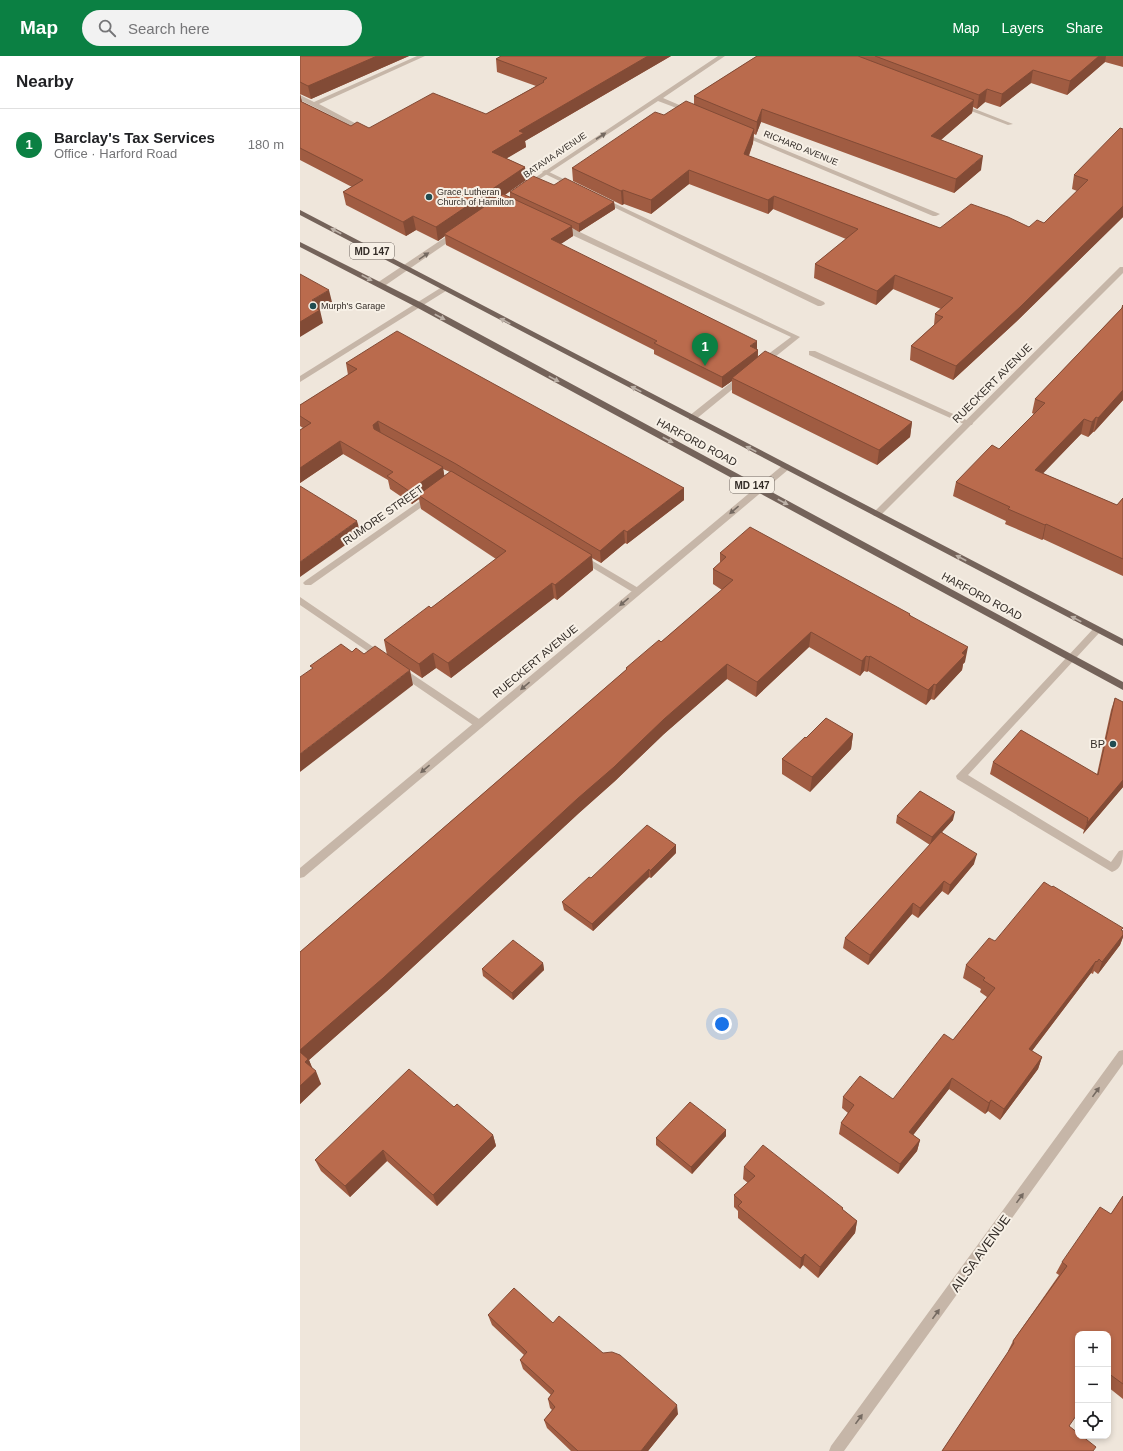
<!DOCTYPE html>
<meta charset="utf-8">
<style>
body{margin:0;font-family:Arial,sans-serif;background:#f2f2f2;color:#202124}
.controls{position:absolute;right:12px;bottom:12px;display:grid;overflow:hidden;border-radius:8px;box-shadow:0 2px 6px #0003}
.controls button{width:36px;height:36px;display:grid;place-items:center;padding:0;border:0;border-bottom:1px solid #e0e0e0;background:#fff;color:#202124;font:20px sans-serif}
.you{position:absolute;left:422px;top:968px;width:14px;height:14px;margin:-10px;border:3px solid #fff;border-radius:50%;background:#1a73e8;box-shadow:0 0 0 6px #1a73e833}
.badge{display:grid;place-items:center;width:26px;height:26px;border-radius:50%;background:#0b8043;color:#fff;font-size:13px;font-weight:700}
.pin{position:absolute;translate:-50% -33px;filter:drop-shadow(0 1px 2px #0008)}
.pin::after{content:'';position:absolute;top:21px;width:14px;height:12px;background:inherit;clip-path:polygon(0 0,100% 0,50% 100%)}
.list{margin:0;padding:0;list-style:none}
h2{display:flex;justify-content:space-between;align-items:center;height:52px;margin:0;padding:0 16px;font-size:17px}
h2 small{font-size:13px;font-weight:400;color:#757577}
.list li{display:grid;grid-template-columns:26px 1fr auto;gap:12px;align-items:center;box-sizing:border-box;height:72px;padding:0 16px;border-top:1px solid #e0e0e0}
.list b{display:block;font-size:15px;white-space:nowrap}
.list p{margin:0;font-size:13px;white-space:nowrap;color:#757577}
.list em{font-size:13px;font-style:normal;color:#757577}
.icon{flex:none;width:22px;height:22px;fill:none;stroke:currentColor;stroke-width:2;stroke-linecap:round;stroke-linejoin:round}
.map{position:relative;flex:none;width:823px;height:1395px;overflow:hidden}
header{display:flex;align-items:center;gap:24px;box-sizing:border-box;height:56px;padding:0 20px;background:#0b8043;color:#fff}
header strong{font-size:19px}
nav{display:flex;gap:22px;margin-inline-start:auto;font-size:14px}
.search{width:280px;height:36px;background:#f2f2f2;display:flex;align-items:center;gap:10px;box-sizing:border-box;padding:0 14px;border-radius:22px;color:#757577;font-size:15px}
main{display:flex}
aside{flex:1;background:#fff}
.map>svg:first-child{display:block}
.lines{fill:none;stroke-linecap:round;stroke-linejoin:round}
.service{fill:#c6b6a8;fill-rule:evenodd}
.minor{fill:#c6b6a8;fill-rule:evenodd}
.primary{fill:#74635a;fill-rule:evenodd}
.wall{fill:#a05c42;fill-rule:evenodd}
.shaded-wall{fill:#824b36}
.building{fill:#ba6b4d;stroke:#824b36}
.oneway{fill:#756a61}
.oneway2{fill:#bcb1a7}
.poi-dot{fill:#214c51;stroke:#f7f0e6;stroke-width:1.5}
.labels{text-anchor:middle;stroke-width:4;stroke-linejoin:round;paint-order:stroke}
.far-street-label{font-size:9px;fill:#332c27;stroke:#f7f0e6}
.far-poi-label{font-size:9px;fill:#332c27;stroke:#f7f0e6;text-anchor:start}
.shield{fill:#f7f0e6;stroke:#6e6760;stroke-width:1}
.shield-label{font-size:10px;font-weight:bold;fill:#332c27}
.street-label{font-size:11px;fill:#332c27;stroke:#f7f0e6}
.poi-label{font-size:11px;fill:#332c27;stroke:#f7f0e6;text-anchor:end}
.near-street-label{font-size:13px;fill:#332c27;stroke:#f7f0e6}
</style>
<header>
<strong>Map</strong>
<div class="search"><svg class="icon" aria-label="search" viewBox="0 0 24 24"><circle cx="10" cy="10" r="6"/><path d="M15 15l6 6"/></svg>Search here</div>
<nav><a>Map</a><a>Layers</a><a>Share</a></nav>
</header>
<main>
<aside>
<h2>Nearby<small></small></h2>
<ul class="list">
<li><span class="badge">1</span><div><b>Barclay's Tax Services</b><p>Office · Harford Road</p></div><em>180 m</em></li>
</ul>
</aside>
<div class="map">
<svg width="823" height="1395" viewBox="0 0 823 1395">
<rect width="100%" height="100%" fill="#efe6db"/>
<g class="lines">
<path class="service" d="M117,0H125L19,48L66,73V75H62L0,44V39L14,46Z
M658,48H662L713,68L708,69L658,50Z
M245,114L276,129L277,130L272,131L243,117L242,116Z
M303,142L524,246L525,248L521,250H518L301,145L299,144Z
M257,168H263L500,281L465,309H459V305L491,281L257,172Z
M509,295H515L673,367L672,369H666L509,299Z
M438,321H444L445,323L395,364H389V360Z
M130,438L133,439L134,441L133,443L11,529H5L3,527L5,525Z
M281,498L340,533L342,535L340,537H334L278,503L277,501Z
M0,541L85,599L87,601L85,603H79L0,549Z
M797,571L800,572L802,574L800,576L668,719L811,806L819,795L823,794C823,803 822,813 812,816L657,723L656,720L794,572Z
M100,610L182,665L184,668L182,671H176L97,617L95,614Z"/>
<path class="minor" d="M418,0H425L363,42L391,54V56H387L358,45L229,130L224,129Z
M440,77H444L640,158L636,160H633L440,79Z
M153,176H156L160,178L83,231H77V227Z
M820,211H823V217L580,460H574L573,458L574,456Z
M142,231H148L149,233L0,326V320Z
M486,408L489,409L490,411L489,413L4,821L0,822V812L483,409Z
M823,994V1008L544,1395H529L531,1390L819,995Z"/>
<path class="primary" d="M0,154L823,583V590L0,159Z
M0,186L122,247L823,626V634L116,251L0,191Z"/>
</g>
<path class="wall" d="M0,0H109L11,43L0,38L2,46L51,70L69,72L186,58L236,30L197,16L196,3L201,0H371L225,85L226,91L206,102L225,111L226,124L205,139L210,141V136L254,129L314,146L315,153L279,176L272,172L273,180L260,188L458,294V301L612,366L610,381L577,409L432,337V325L422,332L354,298V294L146,189L145,180L138,185L116,174L106,180L46,149L43,136L52,131L0,104Z
M457,0H823V11L805,6L767,39L731,27L700,51L685,46L677,53L673,51L672,57L641,84L681,114L654,137L461,66L456,79L454,78L453,87L449,100L640,172L729,171L744,167L777,135L772,133L774,119L823,73V161L717,265L653,324L610,304L611,290L634,269L635,258L641,253L593,233L576,249L514,222L515,208L546,183L473,153L468,158L389,128L351,158L324,148L322,149L273,125L272,112L364,59L394,48V40Z
M823,249V344L794,376H793L788,381L781,378L742,417L817,449L823,442V520L743,483L742,484L705,468L706,465L653,440L656,426L699,393L734,358L732,357L735,343L821,253L822,250Z
M46,307L384,432V444L327,488L325,487L301,507L292,502L293,514L257,544L254,542L151,622L136,612L122,622L87,599L84,584L131,552L196,503L121,453L119,443L112,448L90,433L88,424L43,398L0,427V374L3,372L0,370V349L48,319ZM143,413L150,416L144,420Z
M420,497L610,558V559L665,606L663,608L662,614L634,644L631,643L626,649L568,615L567,616L564,615L560,620L509,591L456,641L427,623L364,678L315,725L279,757L87,935L9,1004L12,1012L21,1028L0,1048V896L326,614V612L361,586L422,534L413,528V513L420,507Z
M815,642L823,646V731L783,778L784,774L690,718L693,706L797,718L811,654Z
M553,678L551,693L510,736L482,718V703L506,682Z
M597,760L653,764L642,776L674,808L648,839L642,835L618,862L612,858L568,909L543,892L545,882L630,789L596,767Z
M376,797L351,822L349,821L293,875L264,854L262,846L291,822Z
M822,875H823V881L820,889L798,918L794,915L793,918L791,917L732,995L742,1001L738,1013L700,1064L688,1055L685,1058L649,1033L613,1079L620,1084L617,1095L598,1118L539,1078L541,1067L548,1057L542,1052L543,1041L593,1043L653,984L687,941L680,936L681,933L663,922L666,909L695,885Z
M243,907L244,914L213,944L183,920L182,913Z
M154,1051L193,1079L196,1090L137,1150L87,1105L50,1141L21,1115L15,1104Z
M426,1074V1080L392,1118L356,1089V1082Z
M444,1111L542,1153L557,1165L555,1177L518,1222L503,1209L500,1213L438,1162V1155L434,1151V1139L448,1127L443,1123Z
M823,1140V1343L808,1331V1278L769,1370L642,1395L708,1296V1295L713,1285L759,1219L756,1217L762,1206L811,1158Z
M188,1259L253,1267L303,1297L378,1358L348,1395H271L247,1372L244,1364L252,1354L250,1352L248,1343L251,1339L223,1313L220,1304L224,1299L192,1269Z"/>
<path class="shaded-wall" d="M77,0H109L11,43L8,30Z
M348,0H371L225,85L226,91L194,110L192,96L219,75Z
M799,0H806L805,6L767,39L770,25Z
M733,14L731,27L700,51L702,38Z
M687,33L685,46L677,53L679,39Z
M0,37L2,47L0,48Z
M674,44L672,57L629,94L631,80Z
M462,53L461,66L456,79L457,66Z
M454,73L453,87L444,112V98Z
M683,100L681,114L654,137L656,123Z
M225,111L226,124L146,179L144,178L145,180L138,185L136,171Z
M389,114V128L351,158V144Z
M323,134L324,148L322,149L321,135Z
M474,140L473,153L468,158V144Z
M314,146L315,153L279,176V168Z
M823,150V161L717,265L653,324L656,310Z
M113,160L116,174L106,180L103,166Z
M272,170L273,180L252,194L251,183Z
M595,219L593,233L576,249L577,235Z
M29,234L32,246L20,254L23,267L0,281V266L12,244Z
M457,285V295L458,294L457,305L432,322V325L422,332V321L450,290Z
M823,334V344L794,376L798,362Z
M796,361L793,376L788,381L792,366Z
M784,363L781,378L732,429L735,414Z
M78,365L81,378L76,381L73,369Z
M612,366L610,381L577,409L579,394Z
M40,385L43,398L0,427V412Z
M143,411L145,424L118,439L119,443L112,448L109,435Z
M384,432V444L327,488V476Z
M57,465L61,478L0,521V506Z
M746,468L743,483L742,484L745,469Z
M324,474L325,487L301,507L300,495Z
M292,499L293,514L257,544L255,529Z
M252,527L254,542L151,622L148,607Z
M511,576L509,591L456,641L457,626Z
M668,591L665,606L663,608L662,614L634,644L636,629L662,597Z
M133,597L136,612L122,622L119,608Z
M566,600L564,615L560,620L562,605Z
M570,600L568,615L567,616L569,601Z
M427,608V623L364,678L315,725L279,757L87,935L9,1004L14,1016L11,1018L0,997V994L364,663Z
M110,614L113,629L0,716V698Z
M634,628L631,643L626,649L628,634Z
M553,678L551,693L510,736L512,721Z
M823,724V731L783,778L787,767Z
M655,756L653,764L630,789L632,781Z
M376,789V797L351,822L350,815Z
M677,798L674,808L648,839L650,829Z
M349,813V821L293,875L292,868Z
M644,825L642,835L618,862L620,852Z
M613,847L612,858L568,909L570,899Z
M823,879V881L820,889L798,918L802,906Z
M796,905L791,917L725,1004L729,993Z
M243,907L244,914L213,944L212,937Z
M742,1001L738,1013L700,1064L704,1053Z
M16,1015L21,1028L0,1048V1030Z
M652,1022L649,1033L607,1087L609,1076Z
M691,1044L688,1055L685,1058L689,1047Z
M426,1074V1080L392,1118L391,1111Z
M193,1079L196,1090L137,1150L133,1139Z
M620,1084L617,1095L598,1118L600,1108Z
M83,1094L87,1105L50,1141L45,1130Z
M557,1165L555,1177L518,1222L520,1211Z
M505,1198L503,1209L500,1213L501,1202Z
M377,1349L378,1358L348,1395H341Z"/>
<path class="building" d="M0,0H77L8,30L0,26Z
M201,0H348L219,75L224,77L192,96L225,111L136,171L113,160L103,166L43,136L63,124L0,92V45L51,70L57,66L69,72L133,37L186,58L244,26L243,25L247,22L196,3Z
M457,0H558L674,44L631,80L683,100L656,123L462,53L457,66L394,40Z
M575,0H799L770,25L733,14L702,38L687,33L679,39Z
M386,45L454,73L444,98L640,172L671,148L708,161L729,171L737,164L744,167L788,124L774,119L820,72L823,73V150L720,251L656,310L611,290L643,261L635,258L653,242L595,219L577,235L515,208L558,173L474,140L468,144L389,114L351,144L323,134L321,135L272,112L355,56L364,59Z
M233,120L254,129L265,122L314,146L279,168L210,136Z
M203,138L272,170L251,183L457,285L450,290L458,294L422,321L354,287L357,285L144,178Z
M0,218L29,234L12,244L18,248L13,251L20,254L0,266Z
M823,249V334L798,362L796,361L792,366L784,363L735,414L817,449L823,442V503L746,468L745,469L708,453L710,451L656,426L692,389L699,393L745,347L735,343L823,251L822,250Z
M97,275L384,432L327,476L324,474L300,495L156,408L78,365L73,369L74,373L143,411L109,435L87,420L93,416L40,385L0,412V374L11,367L0,360V349L57,313L46,307Z
M465,295L612,366L579,394L432,322Z
M151,415L292,499L255,529L252,527L148,607L133,597L119,608L84,584L129,550L131,552L206,495L118,439Z
M0,430L57,465L0,506Z
M450,471L610,558L609,559L668,591L662,597L665,599L636,629L634,628L628,634L570,600L569,601L566,600L562,605L511,576L457,626L427,608L364,663L314,711L277,743L83,922L0,994V896L327,613L326,612L359,584L361,586L433,524L413,513L426,501L420,497Z
M41,588L52,596L56,592L64,598L75,590L110,614L0,698V621L13,612L10,610Z
M815,642L823,646V724L787,767L788,762L693,706L721,674L798,719Z
M526,662L553,678L512,721L482,703L505,681L506,682Z
M620,735L655,756L632,781L597,760Z
M347,769L376,789L350,815L349,813L292,868L262,846L289,821L291,822Z
M641,776L677,798L650,829L644,825L620,852L613,847L570,899L545,882Z
M744,826L752,831L753,830L823,872L821,874L823,875V879L802,906L799,903L797,906L796,905L729,993L742,1001L704,1053L691,1044L689,1047L652,1022L609,1076L620,1084L600,1108L541,1067L554,1049L543,1041L560,1020L593,1043L644,978L653,984L695,932L683,924L685,922L666,909L689,882L695,885Z
M213,884L243,907L212,937L182,913Z
M0,996L8,1003L5,1006L16,1015L0,1030Z
M109,1013L154,1051L157,1048L193,1079L133,1139L83,1094L45,1130L15,1104Z
M390,1046L426,1074L391,1111L356,1082Z
M463,1089L543,1152L542,1153L557,1165L520,1211L505,1198L501,1202L438,1150L442,1146L434,1139L455,1120L444,1111Z
M823,1140V1328L808,1317V1278H778V1357L769,1370L778,1377V1380H782L796,1391L793,1395H642L714,1287L713,1285L767,1210L762,1206L800,1151L811,1158Z
M214,1232L253,1267L259,1260L303,1297L312,1296L320,1299L377,1349L341,1395H278L244,1364L255,1351L248,1343L254,1335L220,1304L227,1296L188,1259Z"/>
<defs><path id="oneway-solid" d="M-6-.8H1V-3.2L6.5 0L1 3.2V.8H-6Z"/></defs>
<g class="oneway">
<use href="#oneway-solid" transform="translate(301 80) rotate(-33)"/>
<use href="#oneway-solid" transform="translate(124 200) rotate(-34)"/>
<use href="#oneway-solid" transform="translate(434 454) rotate(140)"/>
<use href="#oneway-solid" transform="translate(324 546) rotate(140)"/>
<use href="#oneway-solid" transform="translate(225 630) rotate(140)"/>
<use href="#oneway-solid" transform="translate(125 713) rotate(140)"/>
<use href="#oneway-solid" transform="translate(796 1036) rotate(-54)"/>
<use href="#oneway-solid" transform="translate(720 1142) rotate(-54)"/>
<use href="#oneway-solid" transform="translate(636 1258) rotate(-54)"/>
<use href="#oneway-solid" transform="translate(559 1363) rotate(-54)"/>
</g>
<g class="oneway2">
<use href="#oneway-solid" transform="translate(36 175) rotate(-152)"/>
<use href="#oneway-solid" transform="translate(67 222) rotate(28)"/>
<use href="#oneway-solid" transform="translate(140 261) rotate(28)"/>
<use href="#oneway-solid" transform="translate(205 265) rotate(-152)"/>
<use href="#oneway-solid" transform="translate(254 323) rotate(28)"/>
<use href="#oneway-solid" transform="translate(336 333) rotate(-153)"/>
<use href="#oneway-solid" transform="translate(368 384) rotate(28)"/>
<use href="#oneway-solid" transform="translate(451 393) rotate(-153)"/>
<use href="#oneway-solid" transform="translate(483 446) rotate(28)"/>
<use href="#oneway-solid" transform="translate(661 502) rotate(-152)"/>
<use href="#oneway-solid" transform="translate(776 563) rotate(-152)"/>
</g>
<g class="poi-dot">
<circle cx="129" cy="141" r="4"/>
<circle cx="13" cy="250" r="4"/>
<circle cx="813" cy="688" r="4"/>
</g>
<g class="labels">
<g class="far-street-label">
<text transform="translate(501 92) rotate(22)" y="3">RICHARD AVENUE</text>
<text transform="translate(255 99) rotate(-34)" y="3">BATAVIA AVENUE</text>
</g>
<g class="far-poi-label">
<text x="137" y="139">Grace Lutheran<tspan x="137" dy="10">Church of Hamilton</tspan></text>
<text x="21" y="253">Murph's Garage</text>
</g>
<g class="shield">
<rect x="50" y="187" width="44" height="16" rx="3"/>
<rect x="430" y="421" width="44" height="16" rx="3"/>
</g>
<g class="shield-label">
<text x="72" y="199">MD 147</text>
<text x="452" y="433">MD 147</text>
</g>
<g class="street-label">
<text transform="translate(692 327) rotate(-45)" y="4">RUECKERT AVENUE</text>
<text transform="translate(397 386) rotate(28)" y="4">HARFORD ROAD</text>
<text transform="translate(83 459) rotate(-35)" y="4">RUMORE STREET</text>
<text transform="translate(682 540) rotate(28)" y="4">HARFORD ROAD</text>
<text transform="translate(235 605) rotate(-40)" y="4">RUECKERT AVENUE</text>
</g>
<g class="poi-label">
<text x="805" y="692">BP</text>
</g>
<g class="near-street-label">
<text transform="translate(680 1197) rotate(-54)" y="5">AILSA AVENUE</text>
</g>
</g>
</svg>
<div class="controls">
<button>+</button>
<button>−</button>
<button><svg class="icon" aria-label="locate" viewBox="0 0 24 24"><circle cx="12" cy="12" r="6"/><path d="M12 2v4M12 18v4M2 12h4M18 12h4"/></svg></button>
</div>
<div class="you"></div>
<div class="pin badge" style="left:405px;top:310px">1</div>
</div>
</main>
